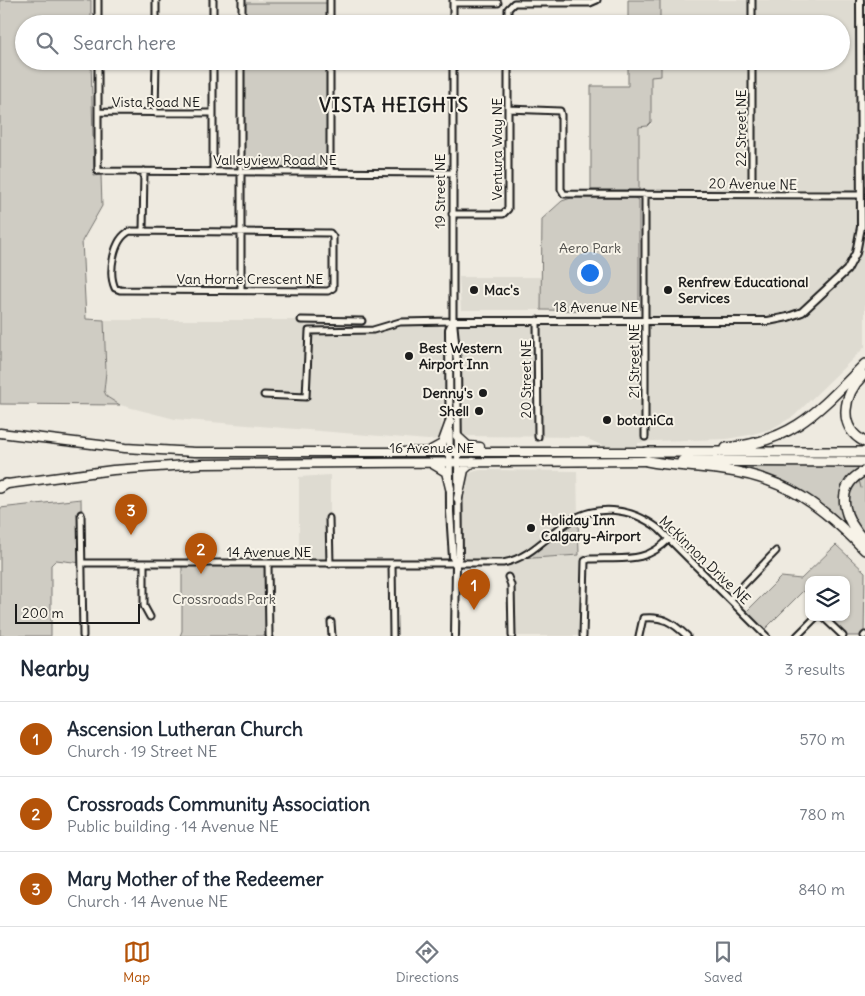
<!DOCTYPE html>
<meta charset="utf-8">
<style>
body{margin:0;font-family:Delius,sans-serif;background:#f6f6f7;color:#1f2937}
.controls{position:absolute;right:15px;bottom:15px;display:grid;overflow:hidden;border-radius:10px;box-shadow:0 1px 4px #0004}
.controls button{width:45px;height:45px;display:grid;place-items:center;padding:0;border:0;border-bottom:1px solid #e0e1e3;background:#fff;color:#1f2937;font:25px sans-serif}
.scale{position:absolute;left:15px;bottom:12px;width:125px;box-sizing:border-box;padding-left:5px;border:2px solid #1c1c1c;border-top:0;font-size:14px;line-height:18px;white-space:nowrap;color:#1c1c1c;-webkit-text-stroke:4px #f7f3e8;paint-order:stroke}
.you{position:absolute;left:589px;top:272px;width:18px;height:18px;margin:-12px;border:4px solid #fff;border-radius:50%;background:#1a73e8;box-shadow:0 0 0 8px #1a73e833}
.badge{display:grid;place-items:center;width:32px;height:32px;border-radius:50%;background:#b45309;color:#fff;font-size:16px;font-weight:700}
.pin{position:absolute;translate:-50% -41px;filter:drop-shadow(0 1px 2px #0008)}
.pin::after{content:'';position:absolute;top:26px;width:18px;height:15px;background:inherit;clip-path:polygon(0 0,100% 0,50% 100%)}
.list{margin:0;padding:0;list-style:none}
h2{display:flex;justify-content:space-between;align-items:center;height:65px;margin:0;padding:0 20px;font-size:21px}
h2 small{font-size:16px;font-weight:400;color:#747a83}
.list li{display:grid;grid-template-columns:32px 1fr auto;gap:15px;align-items:center;box-sizing:border-box;height:75px;padding:0 20px;border-top:1px solid #e0e1e3}
.list b{display:block;font-size:19px;white-space:nowrap}
.list p{margin:0;font-size:16px;white-space:nowrap;color:#747a83}
.list em{font-size:16px;font-style:normal;color:#747a83}
.icon{flex:none;width:28px;height:28px;fill:none;stroke:currentColor;stroke-width:2;stroke-linecap:round;stroke-linejoin:round}
.map{position:relative;flex:none;width:865px;height:636px;overflow:hidden}
.search{position:absolute;background:#fff;box-shadow:0 1px 4px #0004;left:15px;right:15px;top:15px;height:55px;display:flex;align-items:center;gap:12px;box-sizing:border-box;padding:0 18px;border-radius:28px;color:#747a83;font-size:19px}
.sheet{height:290px;background:#fff}
nav{display:flex;justify-content:space-around;align-items:center;box-sizing:border-box;height:70px;border-top:1px solid #e0e1e3;background:#fff;font-size:14px;color:#747a83}
nav a{display:grid;justify-items:center;gap:2px}
nav .on{color:#b45309}
.map>svg:first-child{display:block}
.built{fill:#dedbd1}
.green{fill:#cfccc3;stroke:#767470}
.lines{fill:none;stroke-linecap:round;stroke-linejoin:round}
.stream{stroke:#6f6d69;stroke-width:1}
.minor-casing{stroke:#1c1c1c;stroke-width:9}
.tertiary-casing{stroke:#1c1c1c;stroke-width:10}
.trunk-casing{stroke:#1c1c1c;stroke-width:11}
.motorway-casing{stroke:#1c1c1c;stroke-width:12}
.minor{stroke:#f7f3e8;stroke-width:5}
.tertiary{stroke:#f7f3e8;stroke-width:6}
.trunk{stroke:#f7f3e8;stroke-width:8}
.motorway{stroke:#f7f3e8;stroke-width:9}
.poi-dot{fill:#1c1c1c;stroke:#f7f3e8;stroke-width:2}
.labels{text-anchor:middle;stroke-width:4;stroke-linejoin:round;paint-order:stroke}
.street-label{font-size:14px;fill:#1c1c1c;stroke:#f7f3e8}
.park-label{font-size:14px;fill:#52514e;stroke:#f7f3e8}
.poi-label{font-size:14px;font-weight:bold;fill:#1c1c1c;stroke:#f7f3e8;text-anchor:start}
.district-label{font-size:19px;font-weight:bold;letter-spacing:1px;fill:#1c1c1c;stroke:#f7f3e8}
</style>
<div class="map">
<svg width="865" height="636" viewBox="0 0 865 636">
<rect width="100%" height="100%" fill="#eeeae0"/>
<filter id="ink" filterUnits="userSpaceOnUse"><feTurbulence type="fractalNoise" baseFrequency=".02" numOctaves="2"/><feDisplacementMap in="SourceGraphic" scale="10" xChannelSelector="R" yChannelSelector="G"/><feConvolveMatrix kernelMatrix="1 2 1 2 8 2 1 2 1" color-interpolation-filters="sRGB"/></filter>
<g filter="url(#ink)">
<path class="built" d="M245,0H327V3H245Z
M651,0H865V347L794,416L771,429L749,435L727,439L652,441L638,443V447H605L584,437L457,436L453,321L645,320V195L639,194L637,128L651,125V61H841V24H651Z
M459,277H541V310H461Z
M104,320H301L309,331L362,330L400,322H426L441,327L444,329V397L440,439L428,440L175,419L120,405L107,397L104,391L106,372Z
M480,470L577,471L578,516L533,558L587,555L583,567V636H512L511,585L508,577V562L464,564L461,537L464,478L472,472Z
M330,475V564H299V477Z"/>
<path class="green" d="M0,0H91V24H24V61H91L94,176L101,175L102,206L82,241L86,319L104,320L106,372L104,391L107,397L120,405L0,404Z
M628,0H660V24H628Z
M245,3H327V24H245Z
M244,61H327V164L323,167L244,168Z
M628,61H661V76L651,77V122L647,126L639,127V190H591V86H628Z
M571,198H634L639,200V306L636,311L541,310L542,219L562,201Z
M725,465H865V468L841,503L844,522L847,527L825,509Z
M865,473V536C844,511 841,497 865,473Z
M81,499L82,563L56,560L51,565V636H0V508Z
M578,516L579,555L533,558L523,557Z
M836,545L865,572L864,636H843L823,617H846V580H809V597L803,591L762,632L744,614L781,577L801,579Z
M182,563L268,564L269,636H180L182,631Z"/>
<g class="lines">
<path class="stream" d="M859,480L861,488"/>
<g class="minor-casing">
<path id="minor" d="M752,0V24
M453,3H498
M98,24V0
M156,24V0
M213,24V0
M242,24V0
M330,24V0
M453,24V0
M508,24V9L514,3H590L597,0
M98,61V171L452,173
M330,61V172
M752,61V194
M508,109L560,111L561,115V189L564,194L860,195
M98,112L213,113
M155,113L156,61
M213,171V61
M645,194V437
M452,214H503L508,209V61
M130,231L330,233L333,237V288L328,291L120,290L115,288C108,273 113,239 130,231Z
M143,231L144,171
M241,290V61
M301,320L362,321
M537,320L538,437
M264,395L306,397L309,331L373,330L400,322L453,321V61
M81,514L83,636
M329,518L330,564
M82,563H503C529,558 544,539 565,524C595,503 631,507 659,529L766,636
M144,563V606L150,617
M268,564L269,636
M392,564L393,636
M508,577L511,585L512,636
M730,599L776,551
M823,617L843,636
M331,622L332,636
M583,636L585,561L589,559C622,557 644,565 669,539
M639,636L643,618C663,616 672,622 687,636
M797,636L816,617
M864,636L865,635"/>
</g>
<g class="tertiary-casing">
<path id="tertiary" d="M453,321H768L788,317L802,312L847,270L856,253L861,227L860,0
M453,321L457,361L459,557L456,564L455,636
M453,321L449,329L450,512L453,558L456,564"/>
</g>
<g class="trunk-casing">
<path id="trunk" d="M0,433L125,448L195,452H646
M457,436L468,446L480,447
M431,450L442,444L450,422
M431,463L446,472L450,488
M0,485L113,470L202,464L647,461
M458,498L464,470L473,462"/>
</g>
<g class="motorway-casing">
<path id="motorway" d="M863,375C844,394 836,427 865,442
M726,448C795,441 819,410 865,364
M646,452H865
M647,461C673,466 698,466 724,470C786,478 822,506 865,550
M682,461L865,462
M0,488L6,484
M865,541C845,521 831,487 865,471"/>
</g>
<use href="#minor" class="minor"/>
<use href="#tertiary" class="tertiary"/>
<use href="#trunk" class="trunk"/>
<use href="#motorway" class="motorway"/>
</g>
</g>
<g class="poi-dot">
<circle cx="474" cy="290" r="5"/>
<circle cx="668" cy="290" r="5"/>
<circle cx="409" cy="356" r="5"/>
<circle cx="483" cy="393" r="5"/>
<circle cx="479" cy="411" r="5"/>
<circle cx="607" cy="420" r="5"/>
<circle cx="531" cy="528" r="5"/>
</g>
<g class="labels">
<g class="street-label">
<text x="156" y="107">Vista Road NE</text>
<text transform="translate(741 128) rotate(-90)" y="5">22 Street NE</text>
<text transform="translate(497 149) rotate(-90)" y="5">Ventura Way NE</text>
<text x="275" y="165">Valleyview Road NE</text>
<text transform="translate(753 184) rotate(1)" y="5">20 Avenue NE</text>
<text transform="translate(440 191) rotate(-90)" y="5">19 Street NE</text>
<text x="250" y="284">Van Horne Crescent NE</text>
<text x="596" y="312">18 Avenue NE</text>
<text transform="translate(634 361) rotate(-90)" y="5">21 Street NE</text>
<text transform="translate(526 379) rotate(-90)" y="5">20 Street NE</text>
<text x="432" y="453">16 Avenue NE</text>
<text x="269" y="557">14 Avenue NE</text>
<text transform="translate(705 560) rotate(44)" y="5">McKinnon Drive NE</text>
</g>
<g class="park-label">
<text x="590" y="253">Aero Park</text>
<text x="224" y="604">Crossroads Park</text>
</g>
<g class="poi-label">
<text x="678" y="287">Renfrew Educational<tspan x="678" dy="16">Services</tspan></text>
<text x="484" y="295">Mac's</text>
<text x="419" y="353">Best Western<tspan x="419" dy="16">Airport Inn</tspan></text>
<text x="473" y="398" text-anchor="end">Denny's</text>
<text x="469" y="416" text-anchor="end">Shell</text>
<text x="617" y="425">botaniCa</text>
<text x="541" y="525">Holiday Inn<tspan x="541" dy="16">Calgary-Airport</tspan></text>
</g>
<g class="district-label">
<text x="394" y="112">VISTA HEIGHTS</text>
</g>
</g>
</svg>
<div class="controls">
<button><svg class="icon" aria-label="layers" viewBox="0 0 24 24"><path d="M12 4l9 5-9 5-9-5zM3 14l9 5 9-5"/></svg></button>
</div>
<div class="scale">200 m</div>
<div class="you"></div>
<div class="pin badge" style="left:474px;top:610px">1</div>
<div class="pin badge" style="left:201px;top:574px">2</div>
<div class="pin badge" style="left:131px;top:535px">3</div>
<div class="search"><svg class="icon" aria-label="search" viewBox="0 0 24 24"><circle cx="10" cy="10" r="6"/><path d="M15 15l6 6"/></svg>Search here</div>
</div>
<section class="sheet">
<h2>Nearby<small>3 results</small></h2>
<ul class="list">
<li><span class="badge">1</span><div><b>Ascension Lutheran Church</b><p>Church · 19 Street NE</p></div><em>570 m</em></li>
<li><span class="badge">2</span><div><b>Crossroads Community Association</b><p>Public building · 14 Avenue NE</p></div><em>780 m</em></li>
<li><span class="badge">3</span><div><b>Mary Mother of the Redeemer</b><p>Church · 14 Avenue NE</p></div><em>840 m</em></li>
</ul>
</section>
<nav>
<a class="on"><svg class="icon" aria-label="map" viewBox="0 0 24 24"><path d="M3 6l6-2 6 2 6-2v14l-6 2-6-2-6 2zM9 4v14M15 6v14"/></svg>Map</a>
<a><svg class="icon" aria-label="directions" viewBox="0 0 24 24"><path d="M12 3l9 9-9 9-9-9zM9 14v-3h6M13 9l2 2-2 2"/></svg>Directions</a>
<a><svg class="icon" aria-label="saved" viewBox="0 0 24 24"><path d="M7 4h10v16l-5-4-5 4z"/></svg>Saved</a>
</nav>
